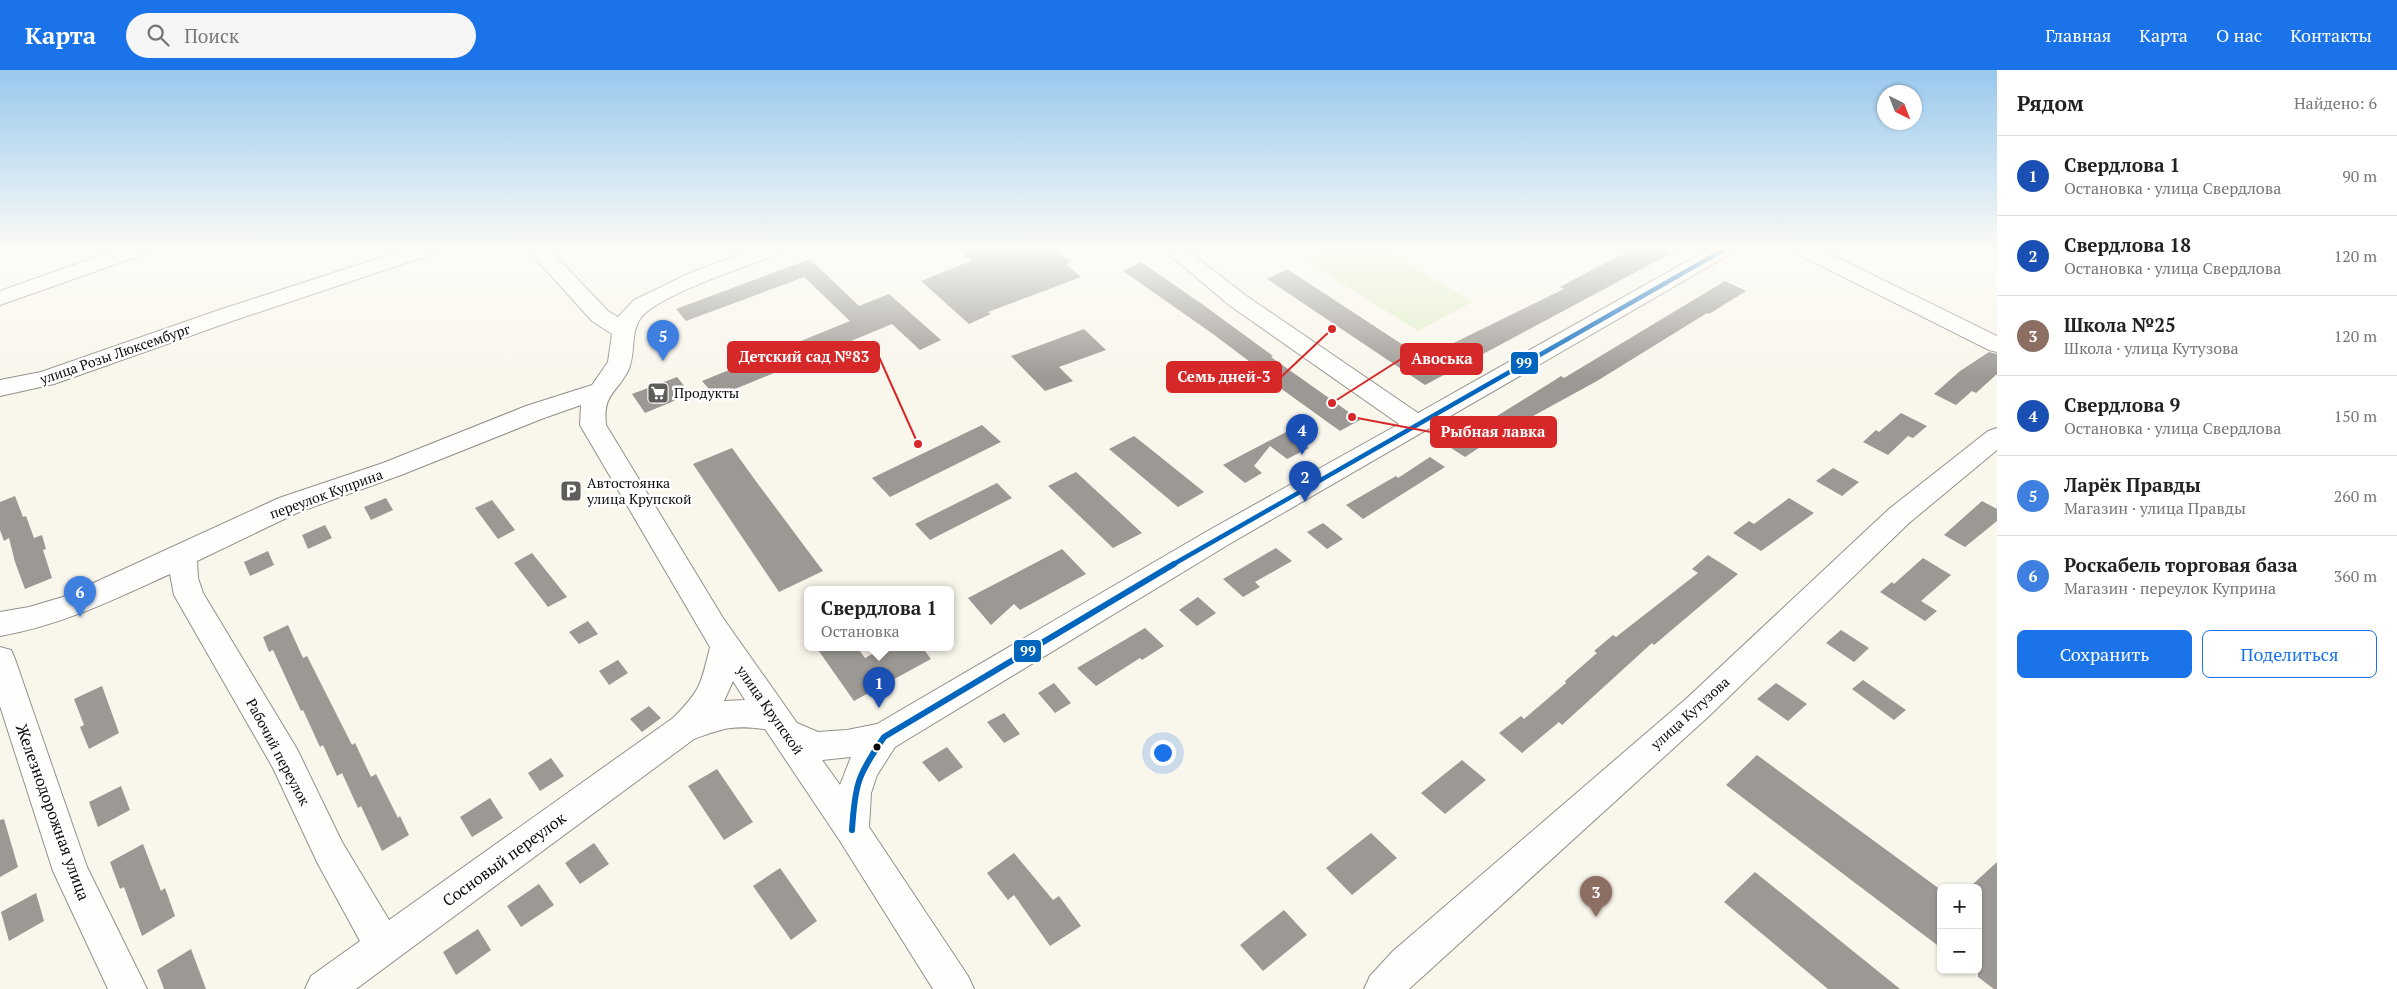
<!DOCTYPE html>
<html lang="ru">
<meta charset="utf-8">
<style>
body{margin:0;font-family:"PT Serif",serif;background:#f6f6f6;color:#222}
.controls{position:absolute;right:15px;bottom:15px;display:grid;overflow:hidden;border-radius:8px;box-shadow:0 1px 4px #0004}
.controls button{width:45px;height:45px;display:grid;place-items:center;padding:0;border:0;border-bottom:1px solid #e0e0e0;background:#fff;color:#222;font:25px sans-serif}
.compass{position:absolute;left:1877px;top:15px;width:45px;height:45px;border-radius:50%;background:#fff;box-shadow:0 1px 4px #0004;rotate:138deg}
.you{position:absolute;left:1162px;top:682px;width:18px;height:18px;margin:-12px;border:4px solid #fff;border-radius:50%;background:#1a73e8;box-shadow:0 0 0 8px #1a73e833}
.badge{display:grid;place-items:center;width:32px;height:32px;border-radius:50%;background:#1a73e8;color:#fff;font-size:16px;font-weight:700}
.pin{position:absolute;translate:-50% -41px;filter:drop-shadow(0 1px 2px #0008)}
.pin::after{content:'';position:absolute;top:26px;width:18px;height:15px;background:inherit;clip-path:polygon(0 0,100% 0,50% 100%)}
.popup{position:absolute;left:804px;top:516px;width:150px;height:65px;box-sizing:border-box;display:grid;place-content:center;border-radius:8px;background:#fff;filter:drop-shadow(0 1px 4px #0005);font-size:16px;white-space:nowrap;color:#767676}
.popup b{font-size:19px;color:#222}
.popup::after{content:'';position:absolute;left:50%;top:100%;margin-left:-10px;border:10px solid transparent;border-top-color:#fff}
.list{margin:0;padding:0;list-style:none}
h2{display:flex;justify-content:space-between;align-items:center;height:65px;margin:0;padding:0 20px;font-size:21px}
h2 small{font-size:16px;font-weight:400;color:#767676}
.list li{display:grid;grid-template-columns:32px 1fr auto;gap:15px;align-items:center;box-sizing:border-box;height:80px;padding:0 20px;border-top:1px solid #e0e0e0}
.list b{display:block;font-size:19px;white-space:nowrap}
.list p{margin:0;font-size:16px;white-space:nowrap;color:#767676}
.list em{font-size:16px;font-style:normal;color:#767676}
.actions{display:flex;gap:10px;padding:15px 20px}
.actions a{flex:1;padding:11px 0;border:1px solid #1a73e8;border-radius:8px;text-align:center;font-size:18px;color:#1a73e8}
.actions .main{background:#1a73e8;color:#fff}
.icon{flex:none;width:28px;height:28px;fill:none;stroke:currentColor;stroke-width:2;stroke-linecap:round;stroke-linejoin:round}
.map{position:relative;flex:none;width:1997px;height:919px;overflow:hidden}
header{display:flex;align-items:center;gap:30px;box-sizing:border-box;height:70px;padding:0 25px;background:#1a73e8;color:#fff}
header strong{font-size:24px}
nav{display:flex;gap:28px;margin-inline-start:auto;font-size:18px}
.search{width:350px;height:45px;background:#f6f6f6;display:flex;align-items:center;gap:12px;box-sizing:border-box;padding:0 18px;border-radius:28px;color:#767676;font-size:19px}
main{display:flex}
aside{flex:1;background:#fff}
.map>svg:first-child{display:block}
.green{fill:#e2efca}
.building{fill:#9c9893}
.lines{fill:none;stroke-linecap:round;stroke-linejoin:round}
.minor-casing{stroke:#92908c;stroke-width:2}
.minor{fill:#fefefc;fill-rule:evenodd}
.bus-1-far1-casing{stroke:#fff;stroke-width:8}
.bus-1-casing{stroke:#fff;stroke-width:10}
.bus-1-far1{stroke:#0065bd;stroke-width:4.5}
.bus-1{stroke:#0065bd;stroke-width:6}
.bus-dot{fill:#0a0a0a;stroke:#fff;stroke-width:2}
.labels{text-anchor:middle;stroke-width:5;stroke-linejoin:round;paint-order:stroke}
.street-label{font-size:14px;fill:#0a0a0a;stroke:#fff}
.poi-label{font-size:14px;fill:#0a0a0a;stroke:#fff;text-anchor:start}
.near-street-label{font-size:16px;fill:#0a0a0a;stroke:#fff}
.leader{fill:none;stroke:#d62828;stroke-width:2}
.callout-dot{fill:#d62828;stroke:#fff;stroke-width:2}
.callout{fill:#d62828;stroke:#d62828;stroke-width:2}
.callout-label{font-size:15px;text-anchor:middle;font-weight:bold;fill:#fff}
.line-badge{stroke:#fff;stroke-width:2}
.badge-label{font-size:14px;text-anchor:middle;font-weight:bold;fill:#fff}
</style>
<header>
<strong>Карта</strong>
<div class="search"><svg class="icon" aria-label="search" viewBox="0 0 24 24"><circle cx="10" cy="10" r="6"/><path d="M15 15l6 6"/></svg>Поиск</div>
<nav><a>Главная</a><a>Карта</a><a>О нас</a><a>Контакты</a></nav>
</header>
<main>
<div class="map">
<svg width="1997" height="919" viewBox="0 0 1997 919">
<rect width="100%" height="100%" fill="#f9f6ec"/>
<path class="green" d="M1332,179H1383L1472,232L1418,261L1307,191Z"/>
<path class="building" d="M958,179H1055L1071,192L1066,194L1081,207L988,242L991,244L969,254L921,211L971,191Z
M1632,179H1679L1425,315L1267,209L1287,199L1423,288L1564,219L1560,217Z
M810,189L859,236L889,224L941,270L920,280L892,254L716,327L702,311L850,251L804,207L686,251L676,239Z
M1141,192L1202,234L1273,286L1271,287L1360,350L1340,361L1276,315L1278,313L1213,264L1123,201Z
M1725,211L1746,221L1709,244L1707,243L1597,311L1500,364L1465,387L1451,378L1486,355L1484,354L1555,310L1561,306L1564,308Z
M1084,259L1106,280L1059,297L1073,311L1045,321L1011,286Z
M1989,282L1997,284V304L1976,323L1972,321L1956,335L1934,324L1960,301Z
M677,307L691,324L645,343L632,324Z
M1901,343L1927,356L1913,368L1908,366L1888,385L1863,372L1876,360L1879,362Z
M982,355L1001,372L890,427L872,408Z
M1288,361L1309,378L1287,389L1270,376L1254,396L1262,403L1245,413L1223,395Z
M1134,366L1158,385L1204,422L1178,437L1109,379Z
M732,378L755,410L823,501L779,522L693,394Z
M1430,387L1445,397L1363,449L1346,435L1396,406L1398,408Z
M1833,398L1859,412L1842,426L1816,411Z
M1076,402L1142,463L1113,478L1048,416Z
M997,413L1012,428L930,470L915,454Z
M15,426L23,447L26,446L34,468L42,465L46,479L43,480L52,508L25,519L15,492L9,468L4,471L0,460V432Z
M386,428L393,440L371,450L364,437Z
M1789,428L1814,443L1761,481L1733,463L1749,451L1754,454Z
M492,430L515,460L498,469L475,438Z
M1982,431L1997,439V451L1965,477L1944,465Z
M1323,453L1343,469L1327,479L1307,462Z
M325,455L332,468L308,479L302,465Z
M1276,478L1292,491L1255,512L1260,517L1243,527L1223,509Z
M1062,479L1086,504L1020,540L1014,534L991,555L968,528Z
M268,481L274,495L250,506L244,492Z
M532,483L567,527L548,537L514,493Z
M1708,485L1738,504L1654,575L1652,573L1562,655L1559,652L1522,683L1499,663L1521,646L1524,649L1566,613L1565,611L1597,583L1594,581L1613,565L1616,567L1698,503L1692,499Z
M1923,488L1951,505L1921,531L1937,541L1925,551L1880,522L1892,512L1894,514Z
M1198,527L1216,543L1197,556L1179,540Z
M588,551L598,564L579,574L569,562Z
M288,555L303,588L307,586L352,675L355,673L371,707L376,704L398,748L400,746L409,765L382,781L361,736L358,738L342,703L337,706L323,675L320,677L303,640L301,641L273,580L269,582L263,567Z
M1145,558L1164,576L1142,590L1140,588L1096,616L1077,598Z
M1841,560L1869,578L1854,592L1826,573Z
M816,577H857L865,588L885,577H922L931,589L854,631Z
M618,590L628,603L609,615L599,601Z
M1863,610L1906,640L1894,650L1852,619Z
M1054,613L1071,633L1055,643L1038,623Z
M1776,613L1807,634L1788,651L1757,629Z
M102,616L119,663L89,679L80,657L84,655L74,629Z
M649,636L661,648L642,662L630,649Z
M1004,643L1020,664L1004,673L987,652Z
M947,677L963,697L939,712L922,692Z
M1757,685L1941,820V878L1726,715Z
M551,688L564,706L540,721L528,703Z
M1462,690L1486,710L1445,744L1421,723Z
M717,699L753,752L724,770L688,716Z
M121,716L130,740L98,757L89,732Z
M490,728L503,748L472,767L460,747Z
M4,749L18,797L0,807V750Z
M1371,763L1397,788L1352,825L1326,798Z
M594,773L609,794L580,814L565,793Z
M143,774L161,821L165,818L175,846L142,866L124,817L120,819L110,792Z
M1014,783L1053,830L1059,826L1081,856L1050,876L1014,825L1008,830L987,803Z
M1997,792V919H1994L1978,907V818L1973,814Z
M780,798L817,851L791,870L753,816Z
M1755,802L1900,919H1828L1724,832Z
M539,814L554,835L521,857L507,836Z
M36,823L44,851L9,871L1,842Z
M1284,840L1307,865L1263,901L1240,875Z
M478,859L491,880L456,905L443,882Z
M191,879L206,919H164L157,900Z"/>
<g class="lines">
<g class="minor-casing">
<path id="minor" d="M119,179H150L147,183L0,235V221Z
M407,179H439L436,183L235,250L54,314L0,326V310L41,302L219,240Z
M527,179H549L608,241L618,247L634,230L690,203L754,179H784L781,183C751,195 656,225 640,249C630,264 636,285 628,301C615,325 603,324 606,355L723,548L797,653L818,662L847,660L877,654L1211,459L1399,354L1229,235L1163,179H1186L1245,225L1418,343L1709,179H1735L1732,183L1231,473L895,677L877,705L871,723L869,757L968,906L974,919H933L840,771L765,659C732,655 724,658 694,669L356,919H305L311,906L360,871L318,794L273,698L174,525L170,504C113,530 62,555 0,566V542L29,537L63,527L279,428L383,393L526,336L592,315L608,292L612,264L592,251ZM581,335L580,355L710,577C701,615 700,621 673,648L389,850L342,772L297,679L203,523L198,508L197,491L299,442L401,405L544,348ZM733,611L745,630L724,631ZM851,687L840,715L822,690Z
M1793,179H1820L1997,266V282L1989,280L1796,183Z
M1997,358V380L1909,453L1709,646L1409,919H1364L1370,906L1393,881L1687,628L1889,439L1988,361Z
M0,577L11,580L15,589L87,797L147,919H108L53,801L0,636Z"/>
</g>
<use href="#minor" class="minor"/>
<g class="bus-1-far1-casing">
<path id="bus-1-far1" d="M1172,495L1725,179"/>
</g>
<g class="bus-1-casing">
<path id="bus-1" d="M852,760C855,713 858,705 884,667L1174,494"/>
</g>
<use href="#bus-1-far1" class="bus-1-far1"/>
<use href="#bus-1" class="bus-1"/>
</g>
<linearGradient id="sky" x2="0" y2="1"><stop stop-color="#98c8ed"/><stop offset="0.58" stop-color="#fcfbf6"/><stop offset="1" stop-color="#fcfbf6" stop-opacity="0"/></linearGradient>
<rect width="1997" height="308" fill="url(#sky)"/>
<defs>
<g id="supermarket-square" transform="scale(1.125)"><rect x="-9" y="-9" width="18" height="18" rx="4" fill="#5e5d59" stroke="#fff"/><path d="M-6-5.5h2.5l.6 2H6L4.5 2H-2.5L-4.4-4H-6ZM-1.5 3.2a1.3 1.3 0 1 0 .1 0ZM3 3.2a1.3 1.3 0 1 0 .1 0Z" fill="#fff"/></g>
<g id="parking-square" transform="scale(1.125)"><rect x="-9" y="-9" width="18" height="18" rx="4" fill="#5e5d59" stroke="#fff"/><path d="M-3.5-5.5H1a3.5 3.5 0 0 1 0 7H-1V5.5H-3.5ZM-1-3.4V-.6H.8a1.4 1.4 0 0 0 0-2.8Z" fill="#fff"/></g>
</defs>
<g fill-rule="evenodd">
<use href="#supermarket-square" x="658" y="323"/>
<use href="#parking-square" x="571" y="421"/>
</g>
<circle class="bus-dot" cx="877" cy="677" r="4.5"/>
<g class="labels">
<g class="street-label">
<text transform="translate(115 284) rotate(-19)" y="5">улица Розы Люксембург</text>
<text transform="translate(326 424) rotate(-20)" y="5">переулок Куприна</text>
<text transform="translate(770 640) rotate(55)" y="5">улица Крупской</text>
<text transform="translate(1690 643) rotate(-42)" y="5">улица Кутузова</text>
<text transform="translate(278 682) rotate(62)" y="5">Рабочий переулок</text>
</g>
<g class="poi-label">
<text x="674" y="328">Продукты</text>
<text x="587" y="418">Автостоянка<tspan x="587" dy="16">улица Крупской</tspan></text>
</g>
<g class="near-street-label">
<text transform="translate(53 742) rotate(70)" y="6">Железнодорожная улица</text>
<text transform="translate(504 789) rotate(-36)" y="6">Сосновый переулок</text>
</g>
</g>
<path class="leader" d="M918 374L879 287M1332 333L1401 289M1332 259L1281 307M1352 347L1431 362"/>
<g class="callout-dot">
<circle cx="918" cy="374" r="5"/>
<circle cx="1332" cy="333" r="5"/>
<circle cx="1332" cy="259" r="5"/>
<circle cx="1352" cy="347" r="5"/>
</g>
<g class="callout">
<rect x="728" y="272" width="151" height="30" rx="5"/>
<rect x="1401" y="274" width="81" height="30" rx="5"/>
<rect x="1167" y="292" width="114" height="30" rx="5"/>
<rect x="1431" y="347" width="125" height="30" rx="5"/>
</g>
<g class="callout-label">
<text x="804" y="292">Детский сад №83</text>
<text x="1442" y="294">Авоська</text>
<text x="1224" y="312">Семь дней-3</text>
<text x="1493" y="367">Рыбная лавка</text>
</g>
<g class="line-badge">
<rect x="1510" y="281" width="29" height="24" rx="5" fill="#0065bd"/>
<rect x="1013" y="569" width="29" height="24" rx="5" fill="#0065bd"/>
</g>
<g class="badge-label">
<text x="1524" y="298">99</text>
<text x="1028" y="586">99</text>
</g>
</svg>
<div class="controls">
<button>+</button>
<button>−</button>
</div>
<svg class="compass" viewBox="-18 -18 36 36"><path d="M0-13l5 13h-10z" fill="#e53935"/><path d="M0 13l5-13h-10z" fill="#767676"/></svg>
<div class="you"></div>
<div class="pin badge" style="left:879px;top:638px;background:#1a4fb4">1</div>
<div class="popup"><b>Свердлова 1</b>Остановка</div>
<div class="pin badge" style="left:1305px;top:432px;background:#1a4fb4">2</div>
<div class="pin badge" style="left:1596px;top:847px;background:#8d6e63">3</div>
<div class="pin badge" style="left:1302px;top:385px;background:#1a4fb4">4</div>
<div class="pin badge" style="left:663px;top:291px;background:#3f7fe0">5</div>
<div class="pin badge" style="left:80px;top:547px;background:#3f7fe0">6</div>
</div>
<aside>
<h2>Рядом<small>Найдено: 6</small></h2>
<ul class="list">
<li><span class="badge" style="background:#1a4fb4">1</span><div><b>Свердлова 1</b><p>Остановка · улица Свердлова</p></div><em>90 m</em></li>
<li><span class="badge" style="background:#1a4fb4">2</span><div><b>Свердлова 18</b><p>Остановка · улица Свердлова</p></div><em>120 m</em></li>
<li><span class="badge" style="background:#8d6e63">3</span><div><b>Школа №25</b><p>Школа · улица Кутузова</p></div><em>120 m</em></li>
<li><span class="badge" style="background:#1a4fb4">4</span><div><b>Свердлова 9</b><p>Остановка · улица Свердлова</p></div><em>150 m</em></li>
<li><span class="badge" style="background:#3f7fe0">5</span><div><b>Ларёк Правды</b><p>Магазин · улица Правды</p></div><em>260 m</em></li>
<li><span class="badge" style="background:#3f7fe0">6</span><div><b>Роскабель торговая база</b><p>Магазин · переулок Куприна</p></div><em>360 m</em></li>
</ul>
<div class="actions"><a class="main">Сохранить</a><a>Поделиться</a></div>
</aside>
</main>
